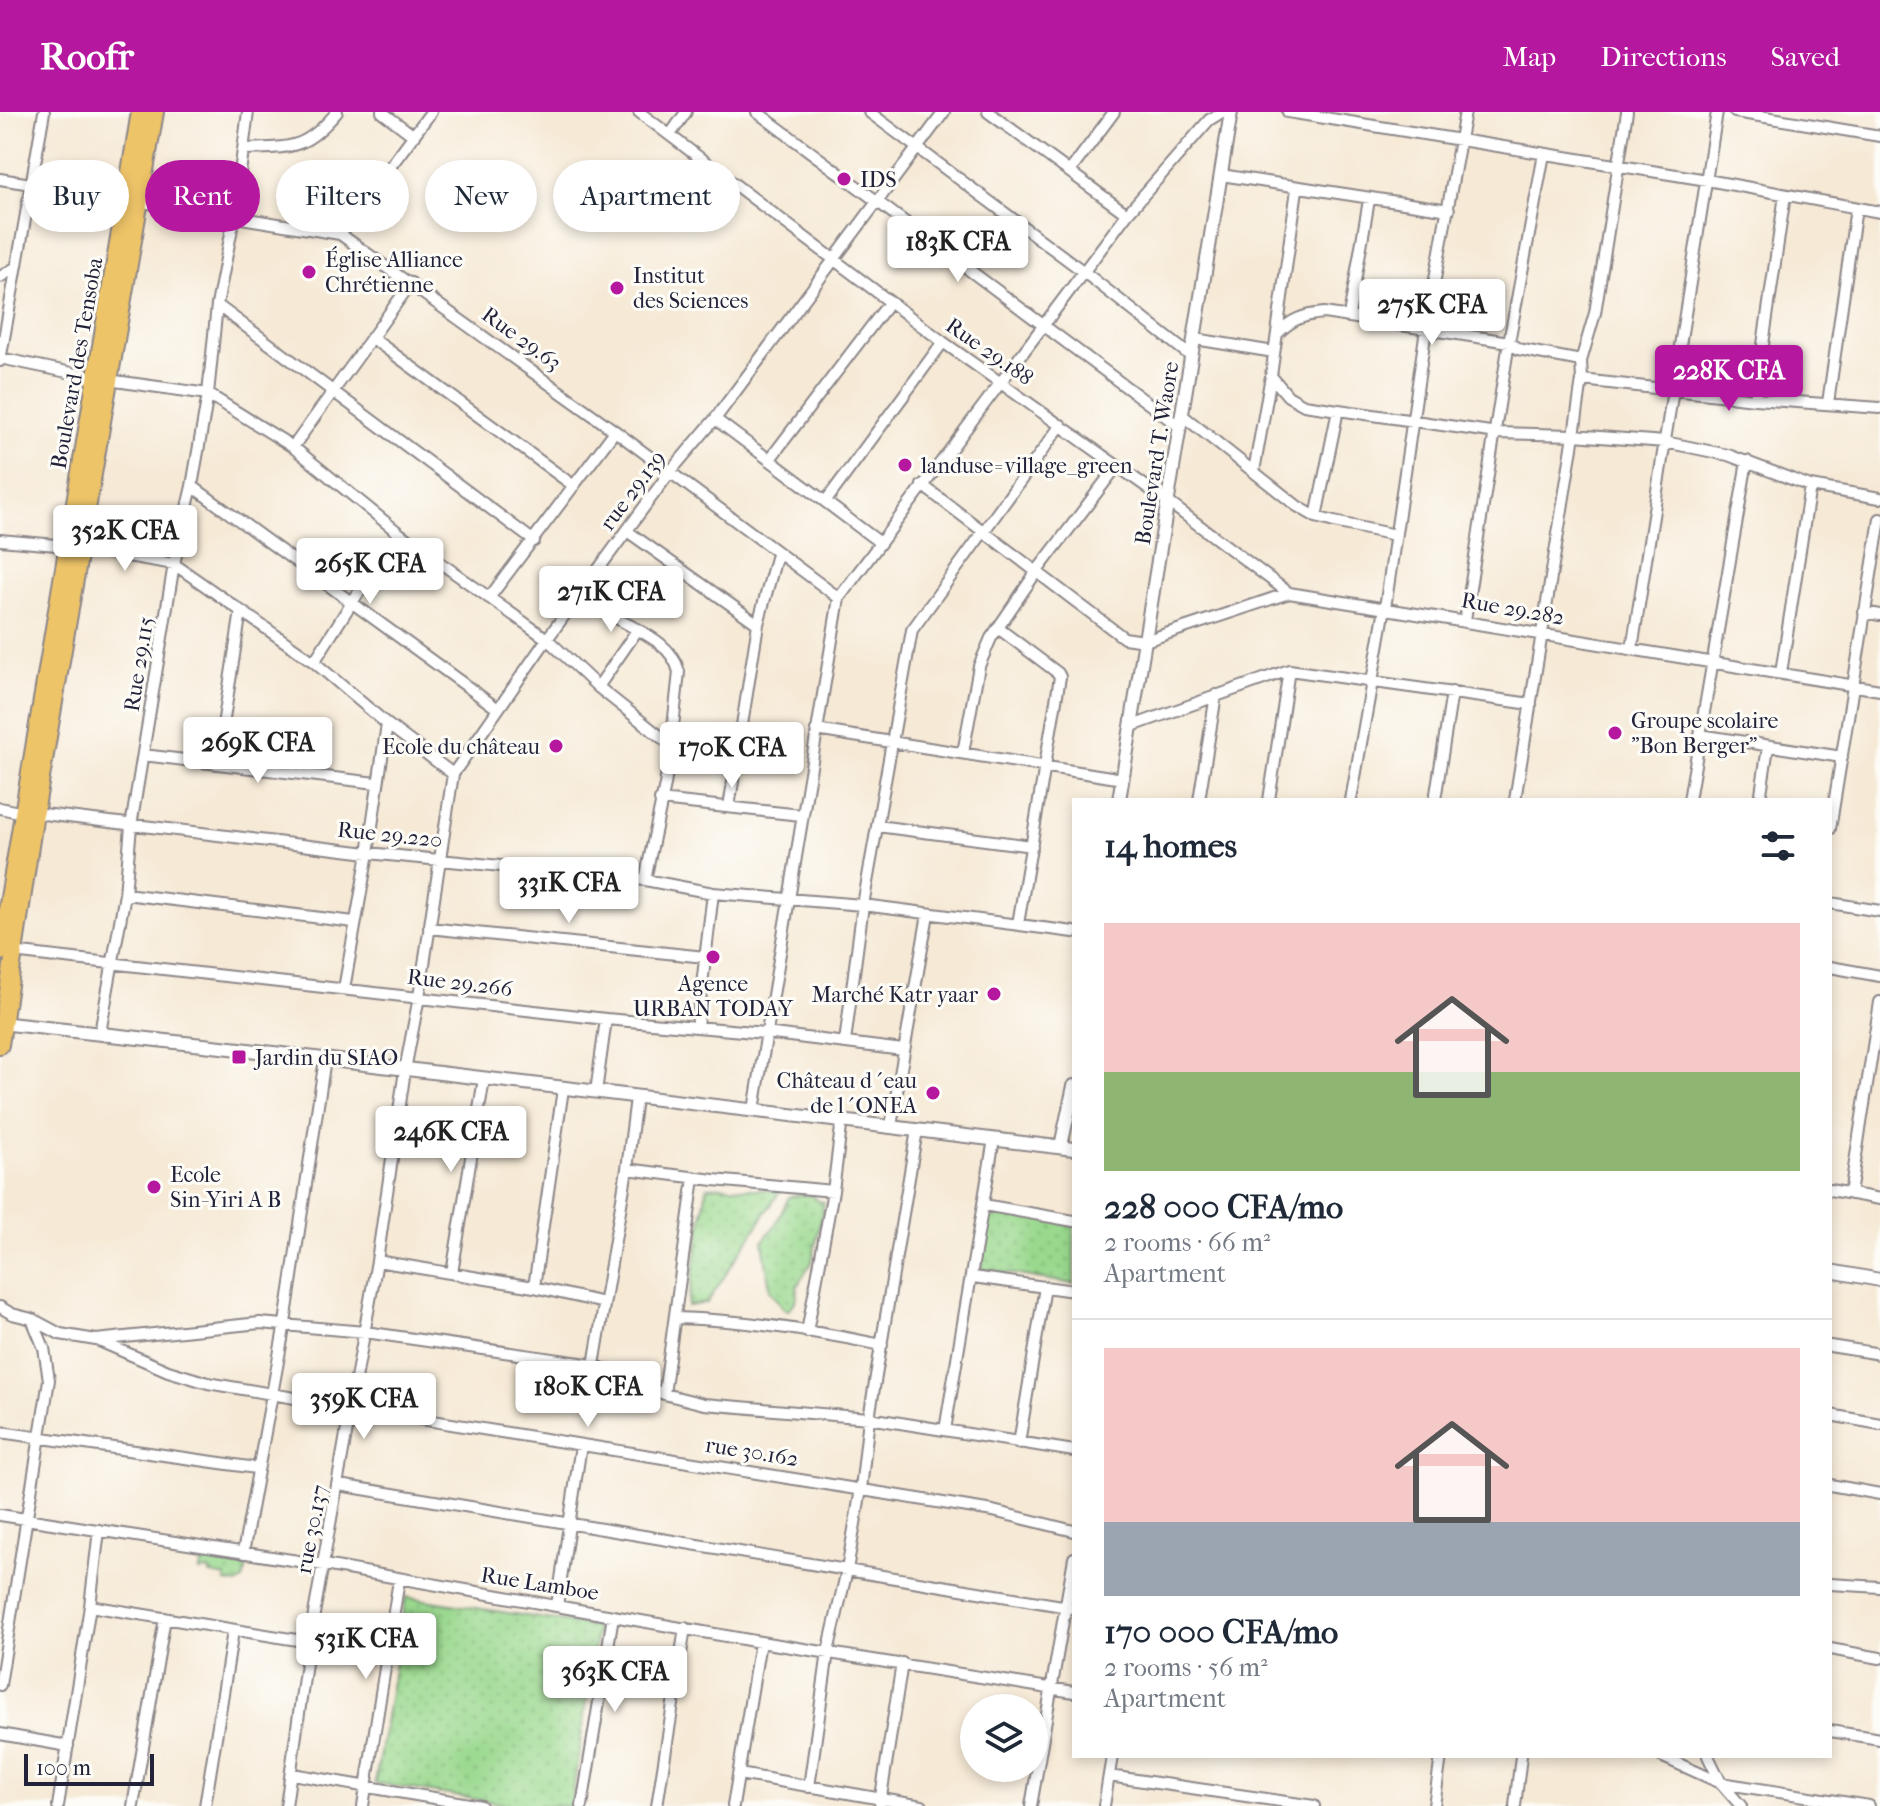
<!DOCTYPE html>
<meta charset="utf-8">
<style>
:root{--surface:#fff;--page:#f6f6f7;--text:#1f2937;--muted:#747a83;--line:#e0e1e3;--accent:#b5179e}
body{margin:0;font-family:"IM FELL French Canon",serif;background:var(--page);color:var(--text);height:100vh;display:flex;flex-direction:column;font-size:30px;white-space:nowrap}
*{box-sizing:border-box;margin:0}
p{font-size:26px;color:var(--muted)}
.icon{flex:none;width:44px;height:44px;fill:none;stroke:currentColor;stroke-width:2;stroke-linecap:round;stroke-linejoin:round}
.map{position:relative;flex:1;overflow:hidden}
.drawer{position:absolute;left:1072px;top:686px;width:760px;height:960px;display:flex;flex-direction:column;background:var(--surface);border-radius:0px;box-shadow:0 4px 12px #0003}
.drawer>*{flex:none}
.top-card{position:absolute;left:24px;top:48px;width:760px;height:72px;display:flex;gap:16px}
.tools{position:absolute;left:960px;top:1582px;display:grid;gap:16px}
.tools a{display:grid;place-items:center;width:88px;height:88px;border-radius:50%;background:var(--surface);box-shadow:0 4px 12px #0003;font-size:40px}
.scale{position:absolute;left:24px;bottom:20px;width:130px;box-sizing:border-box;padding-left:8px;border:4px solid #22223b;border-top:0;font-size:22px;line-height:28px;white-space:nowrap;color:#22223b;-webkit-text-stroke:6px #fdfcf7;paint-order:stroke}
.price{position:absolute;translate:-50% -68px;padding:0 18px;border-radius:8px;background:#fff;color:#222;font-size:26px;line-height:52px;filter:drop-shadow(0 2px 4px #0008)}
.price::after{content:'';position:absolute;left:50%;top:48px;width:24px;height:18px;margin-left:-12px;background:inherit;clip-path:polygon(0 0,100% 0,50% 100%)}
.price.active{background:var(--accent);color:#fff}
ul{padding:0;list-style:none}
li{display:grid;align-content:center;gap:16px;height:424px;padding:0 32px}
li+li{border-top:2px solid var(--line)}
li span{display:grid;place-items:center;height:248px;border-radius:0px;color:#555}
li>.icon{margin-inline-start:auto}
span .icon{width:144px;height:144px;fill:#fffc;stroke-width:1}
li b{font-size:34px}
h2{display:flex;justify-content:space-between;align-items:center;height:96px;padding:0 32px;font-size:34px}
.pill{padding:0 28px;border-radius:36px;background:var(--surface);box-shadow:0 4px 12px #0003;font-size:28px;line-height:72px}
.pill.active{background:var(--accent);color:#fff}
header{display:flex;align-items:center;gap:48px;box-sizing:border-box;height:112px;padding:0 40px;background:var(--accent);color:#fff}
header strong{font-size:38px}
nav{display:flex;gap:44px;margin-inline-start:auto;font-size:28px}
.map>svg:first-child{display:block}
.park{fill:url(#park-dots);stroke:#5e7d64;stroke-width:2}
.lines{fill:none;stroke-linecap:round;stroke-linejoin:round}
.minor-casing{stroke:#8c8688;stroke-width:14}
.tertiary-casing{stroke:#8c8688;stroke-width:16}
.primary-casing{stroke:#8c8688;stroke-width:20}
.minor{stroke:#fff;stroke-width:10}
.tertiary{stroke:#fff;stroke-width:12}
.primary{stroke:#eec469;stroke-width:16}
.poi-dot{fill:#b5179e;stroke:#fdfcf7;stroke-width:3}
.labels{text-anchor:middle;stroke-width:6;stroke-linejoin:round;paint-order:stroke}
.poi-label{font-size:22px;fill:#22223b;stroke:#fdfcf7;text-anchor:start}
.street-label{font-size:22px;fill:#22223b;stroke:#fdfcf7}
</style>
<header>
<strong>Roofr</strong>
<nav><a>Map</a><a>Directions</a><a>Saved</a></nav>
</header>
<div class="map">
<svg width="1880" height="1694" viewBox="0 0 1880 1694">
<defs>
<pattern id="park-dots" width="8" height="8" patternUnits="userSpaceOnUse" patternTransform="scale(2)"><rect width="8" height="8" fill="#99d88d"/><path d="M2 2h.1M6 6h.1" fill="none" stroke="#84b97b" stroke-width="1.8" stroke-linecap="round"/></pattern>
</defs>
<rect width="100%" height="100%" fill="#fdfcf7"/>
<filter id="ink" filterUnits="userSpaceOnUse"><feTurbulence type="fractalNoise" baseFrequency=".0125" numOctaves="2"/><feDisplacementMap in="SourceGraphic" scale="16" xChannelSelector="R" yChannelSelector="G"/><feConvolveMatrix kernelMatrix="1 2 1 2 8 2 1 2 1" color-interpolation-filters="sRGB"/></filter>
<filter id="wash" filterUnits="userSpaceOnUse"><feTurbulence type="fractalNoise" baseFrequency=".006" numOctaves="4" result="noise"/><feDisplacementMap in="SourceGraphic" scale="32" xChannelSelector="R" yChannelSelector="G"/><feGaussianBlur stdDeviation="1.8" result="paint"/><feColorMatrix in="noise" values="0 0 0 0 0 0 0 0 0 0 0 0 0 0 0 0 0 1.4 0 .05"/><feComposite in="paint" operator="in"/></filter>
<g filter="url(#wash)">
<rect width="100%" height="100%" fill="#f6e9d5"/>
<path class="park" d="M 718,1074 L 780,1079 L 707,1191 L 688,1194 L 707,1075 Z
M 799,1083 L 813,1083 L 815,1088 L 824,1090 L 812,1150 L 797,1174 C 800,1184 794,1194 786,1199 L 770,1178 L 763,1129 L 776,1112 L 789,1085 Z
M 991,1097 L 1074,1113 L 1074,1172 L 981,1157 Z
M 204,1446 L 248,1452 L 243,1468 L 237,1472 L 225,1470 L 226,1465 L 210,1462 L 209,1458 L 199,1459 Z
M 406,1485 L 597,1515 L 571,1694 L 517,1694 L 375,1671 Z"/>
</g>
<g filter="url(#ink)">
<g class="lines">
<defs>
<path id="minor" d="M 382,0 L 414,24
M 639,0 L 943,230 L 1168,390 L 1289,481
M 757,0 L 1180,315
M 869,0 L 1084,160 L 1192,245
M 988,0 L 1127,102
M 1288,0 L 1707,68 L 1880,100
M 1735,0 L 1880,24
M 670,23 L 686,0
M 243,37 C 291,35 304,39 337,0
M 1070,59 L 1114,0
M 1221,63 L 1449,98
M 0,67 L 340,122 L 615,319 L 839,486
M 340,122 L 431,0
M 0,165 L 15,156
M 217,193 L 534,429
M 1349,204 L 1369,88
M 1277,222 C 1292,207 1303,203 1324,201 L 1509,230 L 1518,237 L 1581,249
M 372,226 L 574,374
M 1195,227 L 1274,240
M 0,246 L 96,266
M 0,249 L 44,0
M 1271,264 L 1288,284 L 1304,293 L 1497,321 L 1574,323 L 1665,330 L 1728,343 L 1810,374 L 1880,386
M 108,268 L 208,282 L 293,335 L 400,422 L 547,527 L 598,575 L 671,633 L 665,673 L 645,768
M 1582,268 L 1755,287 L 1880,296
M 1755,287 L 1785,83
M 1828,291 L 1856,96
M 1182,303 L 1297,394 L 1316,405 L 1334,410 L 1395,423
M 715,307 L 879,430
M 293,335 L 411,171
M 770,347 L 889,191
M 1254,359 L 1271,264 L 1297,77
M 922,373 L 1124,526 L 1145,529 L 1289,481 L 1880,578
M 192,374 L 498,597
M 826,389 L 943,230
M 1316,405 L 1338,298
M 627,419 L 758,512
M 0,428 L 68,434
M 81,436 L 174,452 L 314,550 L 387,612 L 453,662
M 582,480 C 594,489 605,499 618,507 C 641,520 672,531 679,560 L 671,633
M 489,486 L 615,319
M 1864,500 L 1880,503
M 1465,508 L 1509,230 L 1544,42
M 998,516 L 1058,561 L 1060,565 L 1018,812
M 1632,537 L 1717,0
M 314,550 L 352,490 L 400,422
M 1781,561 L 1810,374
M 598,575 L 638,517
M 1132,614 L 1289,558 L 1531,592
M 816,618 L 1123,667
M 1700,623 L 1842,645
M 963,641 L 979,554 L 991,526 L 1037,459 L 1117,354
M 143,643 L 376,671
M 217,651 L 241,499
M 660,688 L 801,703
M 1199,688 L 1216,583
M 1269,688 L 1289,558
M 1351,688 L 1385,496 L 1426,217 L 1465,0
M 1435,688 L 1452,580
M 1515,688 L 1574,323 L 1582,268 L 1581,249 L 1595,201 L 1627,0
M 1689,688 L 1747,349
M 1760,688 L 1768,635
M 729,695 L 758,512 L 777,442
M 0,696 L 23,701
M 35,701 L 368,741 L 645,768 L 713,781 L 863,793 L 1074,820
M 877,714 L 1032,734
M 1830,717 L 1880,407
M 125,782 L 354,810
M 1830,791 L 1880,799
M 429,816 L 705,845
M 12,840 L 606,907 L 765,921 L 903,938
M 1830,855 L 1880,864
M 344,877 L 368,741 L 387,612
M 697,914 L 713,781
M 100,921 L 125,782 L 131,714 L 174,452 L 192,374 L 208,282 L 217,193 L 234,106 L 248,0
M 845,930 L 863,793 L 912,518 L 1061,313
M 596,980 L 606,907
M 754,998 L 839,486 L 1127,102 L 1209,8 L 1222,0
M 891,1014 L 928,802
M 627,1057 L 714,1068 L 833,1079
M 1830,1078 L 1880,1087
M 1850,1082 L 1880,890
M 984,1093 L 1074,1109
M 377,1149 L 534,1175 L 604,1191
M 452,1161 L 484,967
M 973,1165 L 1074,1179
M 534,1175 L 563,977
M 0,1195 L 12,1202 L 32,1207 L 60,1222 L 96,1228 L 260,1211 L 365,1220 L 594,1253 L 664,1282 L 704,1292 L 869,1306 L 1074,1339
M 677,1206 C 745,1208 815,1219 882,1233
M 807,1220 L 833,1079 L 842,1007
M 97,1228 L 168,1259 L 208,1271 L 352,1296 L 993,1399 L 1074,1419
M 1830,1234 L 1880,1242
M 594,1253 L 627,1057 L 636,986
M 664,1282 L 694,1066
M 1830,1303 L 1880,1312
M 945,1318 L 994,1027
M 0,1320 L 256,1356
M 1019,1331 L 1045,1175
M 339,1373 L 1074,1496
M 1830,1373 L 1880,1382
M 0,1403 L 324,1453 L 760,1530 L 1074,1580
M 243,1441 L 285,1211 L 325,947
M 1830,1472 L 1880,1475
M 90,1494 L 309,1530
M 557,1494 L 581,1333
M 1830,1537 L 1880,1546
M 0,1573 L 49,1268 L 44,1236 L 32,1207
M 1830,1619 L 1880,1627
M 0,1622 L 68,1634
M 1661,1644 L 1721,1671 L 1869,1694
M 1708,1644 L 1721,1671 L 1741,1694
M 292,1662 L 481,1694
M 739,1662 L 922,1694
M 1109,1664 L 1314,1694
M 809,1675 L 828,1540 L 847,1458 L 861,1377 L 869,1306 L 917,1018
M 880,1691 L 902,1551
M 58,1694 L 90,1494 L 99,1418
M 133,1694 L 165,1506
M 205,1694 L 233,1519
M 286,1694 L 309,1530 L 377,1149 L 405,958 L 419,885 L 453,662 L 547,527 L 670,360 L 715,307 L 944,0
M 363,1694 L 399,1468
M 582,1694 L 613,1504
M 657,1694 L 685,1516
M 733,1694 L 760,1530
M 1031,1694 L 1074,1446
M 1104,1694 L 1112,1644
M 1434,1694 L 1441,1644
M 1515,1694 L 1521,1644"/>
<path id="tertiary" d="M 1119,688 L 1231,0
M 0,911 L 240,937 L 1074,1037
M 1061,1034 L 1074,974
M 1830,1159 L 1880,1168"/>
<path id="primary" d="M 0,840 L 140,0
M 0,933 L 35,701 L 155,0"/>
</defs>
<use href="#minor" class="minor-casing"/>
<use href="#tertiary" class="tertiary-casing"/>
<use href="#primary" class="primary-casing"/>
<use href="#minor" class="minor"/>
<use href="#tertiary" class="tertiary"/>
<use href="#primary" class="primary"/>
</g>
</g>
<g class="poi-dot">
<circle cx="844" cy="67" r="8"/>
<circle cx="309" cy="160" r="8"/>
<circle cx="617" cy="176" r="8"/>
<circle cx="905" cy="353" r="8"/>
<circle cx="1615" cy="621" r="8"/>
<circle cx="556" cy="634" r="8"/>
<circle cx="713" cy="845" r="8"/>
<circle cx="994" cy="882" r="8"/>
<rect x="231" y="937" width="16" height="16" rx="4"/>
<circle cx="933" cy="981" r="8"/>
<circle cx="154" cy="1075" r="8"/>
</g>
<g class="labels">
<g class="poi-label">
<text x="860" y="75">IDS</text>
<text x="325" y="155">Église Alliance<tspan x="325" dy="25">Chrétienne</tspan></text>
<text x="633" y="171">Institut<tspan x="633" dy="25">des Sciences</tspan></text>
<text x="921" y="361">landuse=village_green</text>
<text x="1631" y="616">Groupe scolaire<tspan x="1631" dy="25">"Bon Berger"</tspan></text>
<text x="540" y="642" text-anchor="end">Ecole du château</text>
<text x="713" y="879" text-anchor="middle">Agence<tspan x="713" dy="25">URBAN TODAY</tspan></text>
<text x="978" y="890" text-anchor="end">Marché Katr yaar</text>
<text x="255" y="953">Jardin du SIAO</text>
<text x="917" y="976" text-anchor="end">Château d´eau<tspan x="917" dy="25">de l´ONEA</tspan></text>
<text x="170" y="1070">Ecole<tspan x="170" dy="25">Sin-Yiri A B</tspan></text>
</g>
<g class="street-label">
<text transform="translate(522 226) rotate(36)" y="8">Rue 29.63</text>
<text transform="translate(990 239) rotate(35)" y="8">Rue 29.188</text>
<text transform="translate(76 251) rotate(-80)" y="8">Boulevard des Tensoba</text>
<text transform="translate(1156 341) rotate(-81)" y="8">Boulevard T. Waore</text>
<text transform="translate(632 378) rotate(-53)" y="8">rue 29.139</text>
<text transform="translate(1513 496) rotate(10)" y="8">Rue 29.282</text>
<text transform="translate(138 552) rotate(-81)" y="8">Rue 29.115</text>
<text transform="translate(390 722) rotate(6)" y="8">Rue 29.220</text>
<text transform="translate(460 870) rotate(7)" y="8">Rue 29.266</text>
<text transform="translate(752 1339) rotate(9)" y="8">rue 30.162</text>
<text transform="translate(311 1417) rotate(-79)" y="8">rue 30.137</text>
<text transform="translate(540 1471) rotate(9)" y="8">Rue Lamboe</text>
</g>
</g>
</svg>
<div class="tools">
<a><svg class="icon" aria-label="layers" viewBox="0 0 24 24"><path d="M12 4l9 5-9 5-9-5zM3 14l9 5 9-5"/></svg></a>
</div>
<div class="scale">100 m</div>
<b class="price" style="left:958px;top:172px">183K CFA</b>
<b class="price" style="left:1432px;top:235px">275K CFA</b>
<b class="price active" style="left:1729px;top:301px">228K CFA</b>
<b class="price" style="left:125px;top:461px">352K CFA</b>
<b class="price" style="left:370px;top:494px">265K CFA</b>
<b class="price" style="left:611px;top:522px">271K CFA</b>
<b class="price" style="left:258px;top:673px">269K CFA</b>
<b class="price" style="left:732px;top:678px">170K CFA</b>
<b class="price" style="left:569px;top:813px">331K CFA</b>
<b class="price" style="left:451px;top:1062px">246K CFA</b>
<b class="price" style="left:588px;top:1317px">180K CFA</b>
<b class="price" style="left:364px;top:1329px">359K CFA</b>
<b class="price" style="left:366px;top:1569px">531K CFA</b>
<b class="price" style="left:615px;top:1602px">363K CFA</b>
<div class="top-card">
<a class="pill">Buy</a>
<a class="pill active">Rent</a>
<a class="pill">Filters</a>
<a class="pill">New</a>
<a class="pill">Apartment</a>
</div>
<section class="drawer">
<h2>14 homes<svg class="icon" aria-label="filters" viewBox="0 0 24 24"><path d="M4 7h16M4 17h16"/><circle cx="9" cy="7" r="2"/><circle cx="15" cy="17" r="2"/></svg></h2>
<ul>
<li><span style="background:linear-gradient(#f6c9c9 60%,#8fb573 0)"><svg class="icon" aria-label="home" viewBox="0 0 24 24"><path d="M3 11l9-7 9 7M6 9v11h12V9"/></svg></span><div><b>228 000 CFA/mo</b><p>2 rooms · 66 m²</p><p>Apartment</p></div></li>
<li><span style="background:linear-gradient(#f6c9c9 70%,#9aa5b1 0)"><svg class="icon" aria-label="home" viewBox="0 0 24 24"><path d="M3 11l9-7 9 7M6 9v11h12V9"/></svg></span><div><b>170 000 CFA/mo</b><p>2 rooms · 56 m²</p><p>Apartment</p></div></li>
</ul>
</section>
</div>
